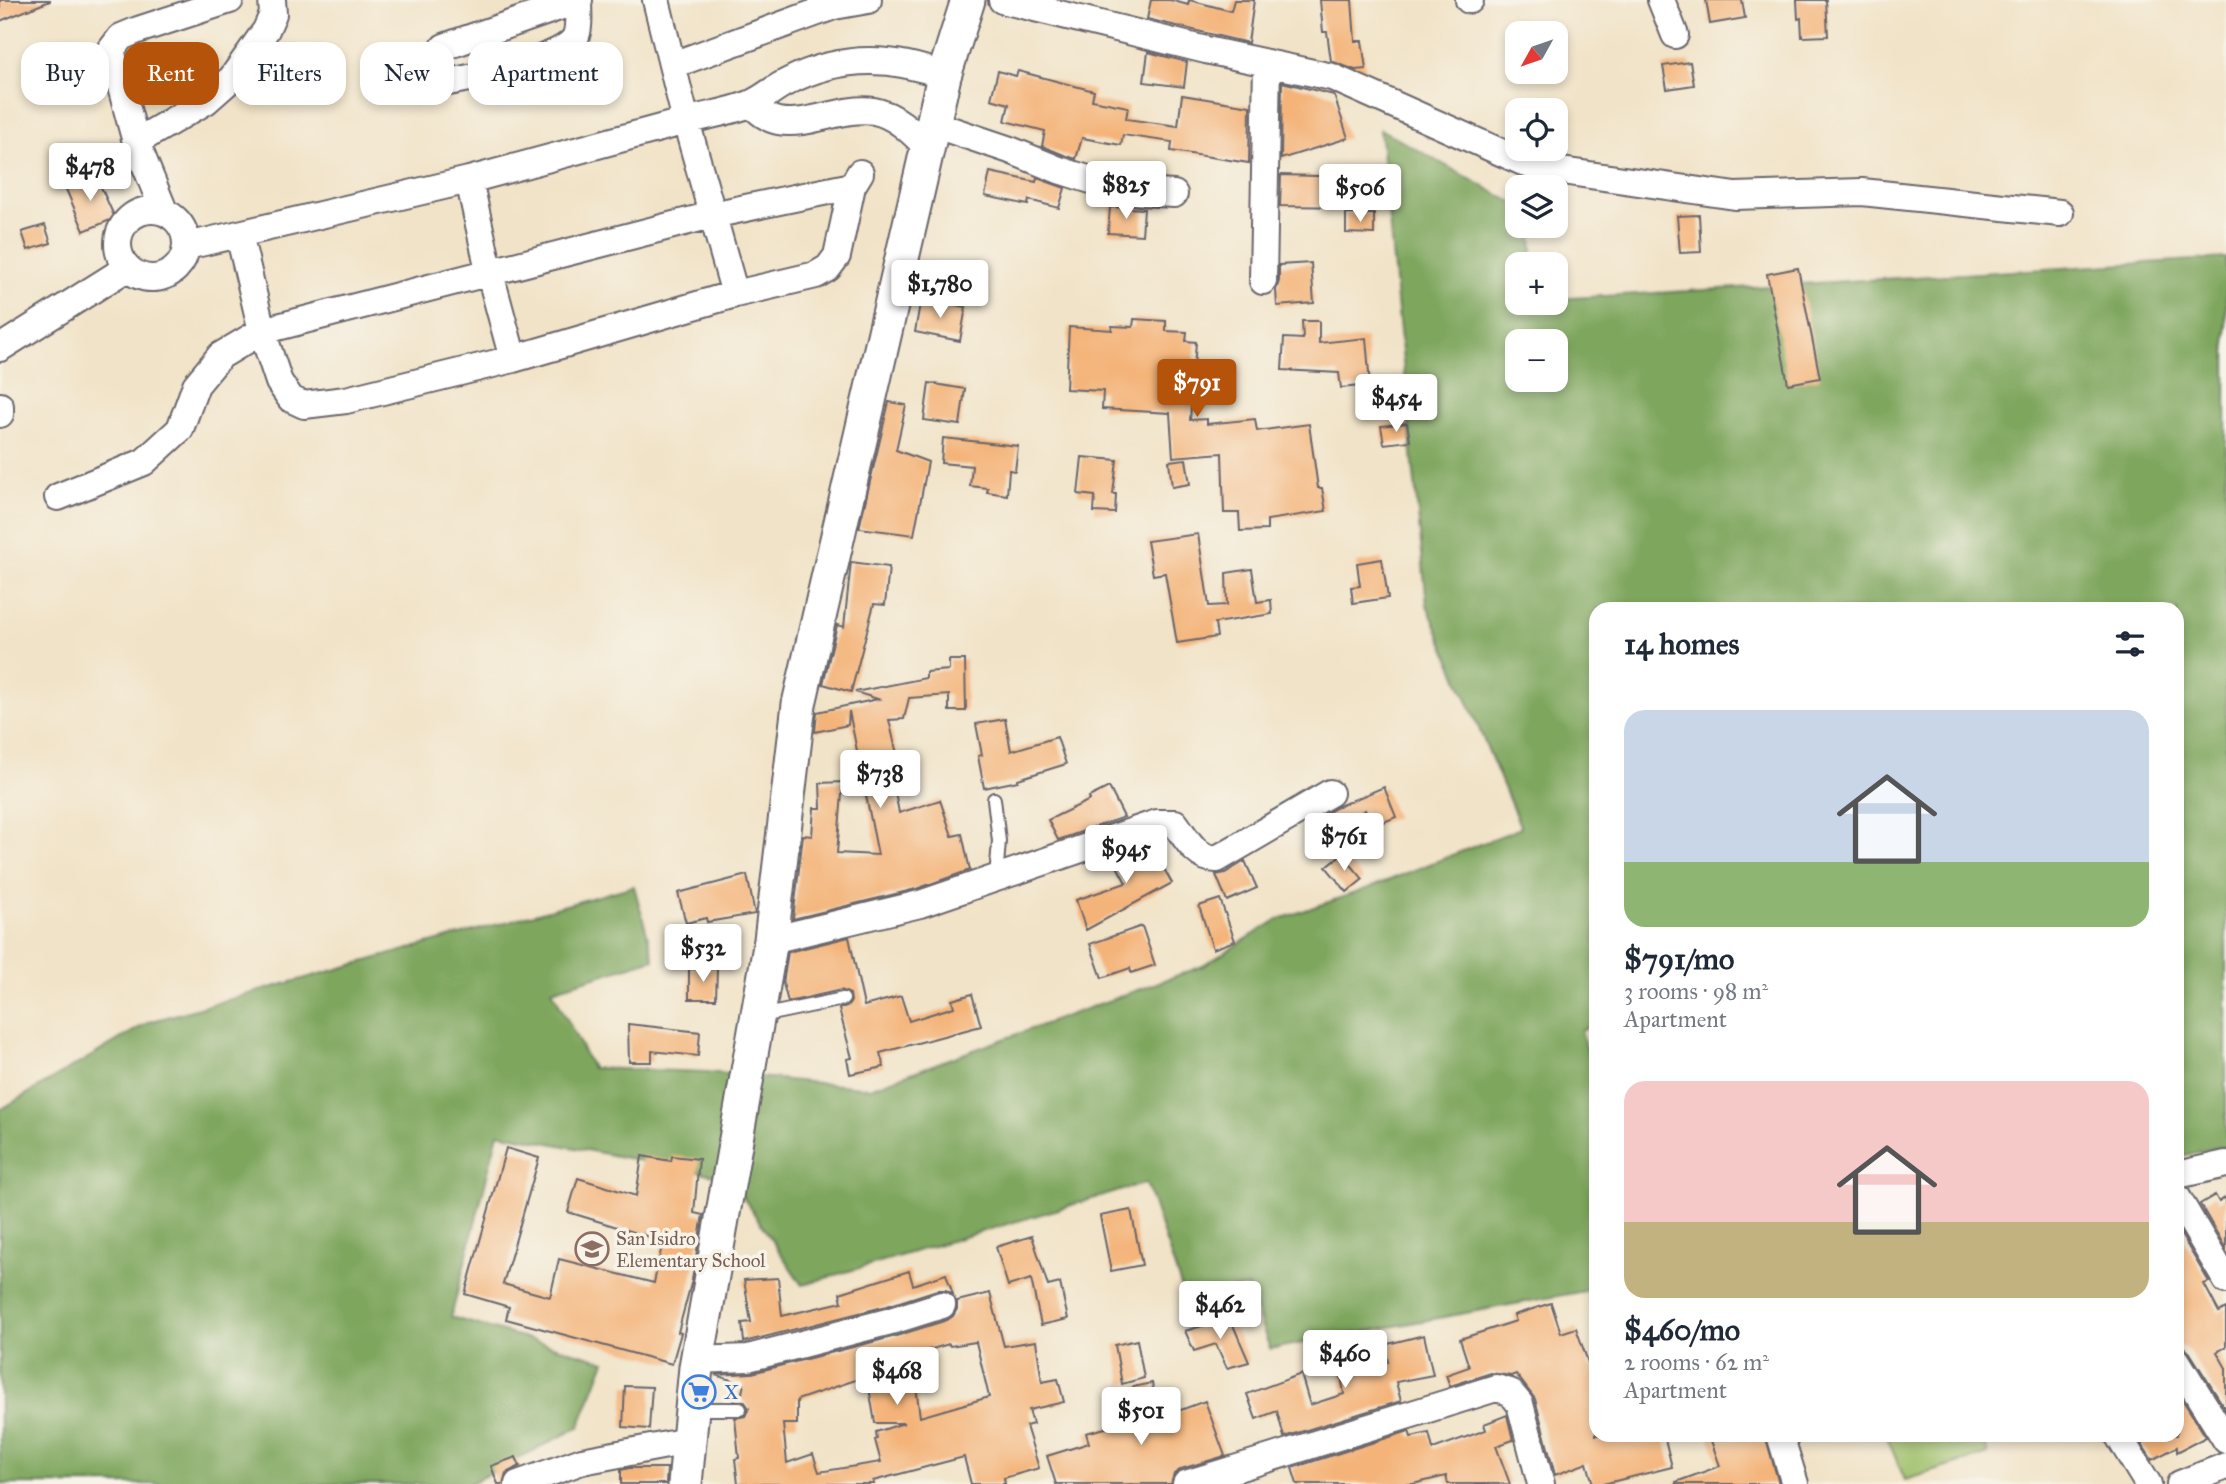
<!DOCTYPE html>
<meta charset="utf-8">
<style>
:root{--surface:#fff;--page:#f2f2f3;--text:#1f2937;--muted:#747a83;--accent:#b45309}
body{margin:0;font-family:"IM FELL Great Primer",serif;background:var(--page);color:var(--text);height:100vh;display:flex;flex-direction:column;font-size:26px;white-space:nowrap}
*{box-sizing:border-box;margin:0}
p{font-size:23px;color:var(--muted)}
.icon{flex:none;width:38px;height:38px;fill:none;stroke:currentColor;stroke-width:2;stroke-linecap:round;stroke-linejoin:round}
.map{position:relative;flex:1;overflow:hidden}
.sheet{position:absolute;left:1589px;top:602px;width:595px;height:840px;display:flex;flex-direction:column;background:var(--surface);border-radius:21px;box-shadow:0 4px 10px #0003}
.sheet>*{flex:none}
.guide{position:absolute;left:21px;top:42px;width:665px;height:63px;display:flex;gap:14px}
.needle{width:46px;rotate:230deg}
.buttons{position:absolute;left:1505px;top:21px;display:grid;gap:14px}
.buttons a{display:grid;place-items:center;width:63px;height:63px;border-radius:14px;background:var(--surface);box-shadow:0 4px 10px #0003;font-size:35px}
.price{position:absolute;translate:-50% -60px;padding:0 16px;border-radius:7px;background:#fff;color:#222;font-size:23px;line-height:46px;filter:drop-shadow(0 2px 4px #0008)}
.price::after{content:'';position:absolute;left:50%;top:42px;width:21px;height:16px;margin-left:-10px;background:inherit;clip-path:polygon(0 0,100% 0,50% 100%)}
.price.active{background:var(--accent);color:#fff}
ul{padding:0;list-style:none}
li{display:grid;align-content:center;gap:14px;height:371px;padding:0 35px}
li span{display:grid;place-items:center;height:217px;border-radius:21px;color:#555}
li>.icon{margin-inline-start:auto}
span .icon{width:126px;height:126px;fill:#fffc;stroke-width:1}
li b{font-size:30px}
h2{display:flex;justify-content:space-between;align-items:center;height:84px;padding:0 35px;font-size:30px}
.chip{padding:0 24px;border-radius:21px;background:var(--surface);box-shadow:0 4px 10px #0003;font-size:24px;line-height:63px}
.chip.active{background:var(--accent);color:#fff}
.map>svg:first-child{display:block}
.green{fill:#9dbf69;stroke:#607052;stroke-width:2}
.forest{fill:#7ea65d;stroke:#50644c;stroke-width:2;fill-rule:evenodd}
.building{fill:#f4b479;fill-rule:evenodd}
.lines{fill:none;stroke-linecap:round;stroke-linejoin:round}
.service-casing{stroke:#6a666c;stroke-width:16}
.minor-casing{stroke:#6a666c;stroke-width:30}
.tertiary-casing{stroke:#6a666c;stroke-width:37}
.service{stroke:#fff;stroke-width:12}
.minor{stroke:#fff;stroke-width:26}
.tertiary{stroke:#fff;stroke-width:33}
.labels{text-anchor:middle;stroke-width:7;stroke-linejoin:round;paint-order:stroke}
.education-label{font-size:19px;fill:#785e54;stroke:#f7f3e8;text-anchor:start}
.shop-label{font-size:19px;fill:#366cbe;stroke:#f7f3e8;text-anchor:start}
</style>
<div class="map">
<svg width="2226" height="1484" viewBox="0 0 2226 1484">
<rect width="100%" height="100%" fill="#f7f3e8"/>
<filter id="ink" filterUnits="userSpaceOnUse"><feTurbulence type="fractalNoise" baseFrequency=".0143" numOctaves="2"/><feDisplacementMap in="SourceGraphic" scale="14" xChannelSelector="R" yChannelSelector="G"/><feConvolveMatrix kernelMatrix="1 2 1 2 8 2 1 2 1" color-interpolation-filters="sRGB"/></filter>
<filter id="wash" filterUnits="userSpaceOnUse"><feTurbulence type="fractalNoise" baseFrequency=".00686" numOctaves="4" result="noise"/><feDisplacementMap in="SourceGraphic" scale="28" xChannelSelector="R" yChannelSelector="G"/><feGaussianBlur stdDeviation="1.57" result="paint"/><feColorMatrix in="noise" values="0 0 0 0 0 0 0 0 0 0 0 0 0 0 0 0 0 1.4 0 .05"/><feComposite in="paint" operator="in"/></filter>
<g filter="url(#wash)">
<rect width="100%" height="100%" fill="#f1e3c7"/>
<path class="green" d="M 1886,1435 L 1982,1435 L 1988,1454 L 1905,1480 Z"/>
<path class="forest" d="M 1380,129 L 1517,205 L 1517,226 L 1532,226 L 1533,264 L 1517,264 L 1517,303 L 1556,303 L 1556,299 L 2226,258 L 2226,1146 L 2177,1157 L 2177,609 L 1596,609 L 1596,1024 L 1581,1030 L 1596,1079 L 1596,1289 L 1270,1349 L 1248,1287 L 1185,1298 L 1146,1183 L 802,1285 L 730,1178 L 498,1133 L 451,1317 L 605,1361 L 579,1427 L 469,1484 L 0,1484 L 0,1110 L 149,1022 L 634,886 L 654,959 L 552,990 L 592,1068 L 707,1072 L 870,1088 L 1203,966 L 1277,920 L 1369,888 L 1521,828 L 1427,605 ZM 1517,341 L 1556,341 L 1556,380 L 1517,380 Z"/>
<g id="blocks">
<path class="building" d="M 0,0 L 50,0 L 50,1 L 0,21 Z
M 1151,0 L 1170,0 L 1188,5 L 1189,0 L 1231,11 L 1234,0 L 1254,0 L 1248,43 L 1147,19 Z
M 1320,0 L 1352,0 L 1355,41 L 1362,41 L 1366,69 L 1355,70 L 1331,61 L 1327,32 L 1323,32 Z
M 1706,0 L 1742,0 L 1745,18 L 1710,24 Z
M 1797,0 L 1826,0 L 1828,36 L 1802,37 L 1801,18 L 1798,19 Z
M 1148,52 L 1187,62 L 1184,87 L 1144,82 Z
M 1690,62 L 1694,85 L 1667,89 L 1663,66 Z
M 998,71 L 1016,76 L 1018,71 L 1094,91 L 1092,100 L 1128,107 L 1126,119 L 1178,126 L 1182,95 L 1250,106 L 1249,163 L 1171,151 L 1172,142 L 1123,135 L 1121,145 L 1082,138 L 1076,159 L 1064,155 L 1042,146 L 1045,131 L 1005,121 L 1009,104 L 991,99 Z
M 1282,82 L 1334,95 L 1348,138 L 1281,159 Z
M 990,172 L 1036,182 L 1037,178 L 1065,188 L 1059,208 L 1029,200 L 1028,205 L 985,196 Z
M 95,174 L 115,218 L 84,231 L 65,187 Z
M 1281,175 L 1353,177 L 1353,207 L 1280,206 Z
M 1110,207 L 1144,209 L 1142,235 L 1108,233 Z
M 1346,214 L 1374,214 L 1374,234 L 1346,233 Z
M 1699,215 L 1701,252 L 1680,253 L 1677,216 Z
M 45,225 L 51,243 L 28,250 L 22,232 Z
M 1311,263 L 1314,303 L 1277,306 L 1276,290 L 1279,281 L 1279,265 Z
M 1798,268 L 1820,378 L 1788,384 L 1767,274 Z
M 921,298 L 966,307 L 960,341 L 915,332 Z
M 1134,319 L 1166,321 L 1166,331 L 1187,332 L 1186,341 L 1196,342 L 1190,420 L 1207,419 L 1207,424 L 1255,419 L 1257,431 L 1309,424 L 1318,488 L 1322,488 L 1326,511 L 1267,520 L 1267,530 L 1240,531 L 1239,513 L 1224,513 L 1222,453 L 1173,457 L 1170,413 L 1102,409 L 1103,391 L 1066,389 L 1069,327 L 1112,330 L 1112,326 L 1133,327 Z
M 1302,321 L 1319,321 L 1319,343 L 1366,338 L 1370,385 L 1341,388 L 1339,373 L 1282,370 L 1284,338 L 1303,339 Z
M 929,383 L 965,389 L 960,425 L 924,420 Z
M 889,402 L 906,405 L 896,450 L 928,462 L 914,535 L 859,528 Z
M 1407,423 L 1410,441 L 1384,444 L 1381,426 Z
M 943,438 L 1018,446 L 1015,471 L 1009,470 L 1007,495 L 987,492 L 988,488 L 970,486 L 972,466 L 941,463 Z
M 1082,457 L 1117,460 L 1113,494 L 1116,494 L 1115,513 L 1094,512 L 1095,496 L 1078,494 Z
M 1186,459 L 1190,484 L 1172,487 L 1169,461 Z
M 1198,534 L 1209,606 L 1227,605 L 1226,573 L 1252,569 L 1257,602 L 1271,600 L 1272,614 L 1215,623 L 1217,637 L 1177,643 L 1165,573 L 1153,575 L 1147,541 Z
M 1382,559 L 1388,598 L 1353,603 L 1351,587 L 1360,586 L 1357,563 Z
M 851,562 L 889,567 L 885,605 L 874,604 L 851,692 L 823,684 L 837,625 L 844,627 Z
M 949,660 L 965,660 L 966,711 L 949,711 L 949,695 L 909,698 L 904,719 L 889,720 L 897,754 L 888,756 L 899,813 L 940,800 L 952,836 L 962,834 L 970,870 L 916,889 L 793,919 L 803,835 L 812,836 L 814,808 L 821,808 L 820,783 L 843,782 L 837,853 L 878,855 L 849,711 L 848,725 L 815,732 L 817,712 L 878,699 L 855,692 L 926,678 L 926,672 L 949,670 Z
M 1005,719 L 1011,751 L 1057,737 L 1066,764 L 1018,779 L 1018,781 L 984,788 L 978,756 L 982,755 L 976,724 Z
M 1109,787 L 1124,817 L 1058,840 L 1048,820 L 1090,800 L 1089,797 Z
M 1384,787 L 1396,817 L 1372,827 L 1365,810 L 1322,838 L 1312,822 L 1339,806 Z
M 1149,842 L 1172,883 L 1086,930 L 1076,900 L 1126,883 L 1111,855 Z
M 1342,854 L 1363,879 L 1347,892 L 1326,867 Z
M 1245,861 L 1257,888 L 1227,901 L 1216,875 L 1225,873 Z
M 747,875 L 755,914 L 707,922 L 706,918 L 686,923 L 678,893 Z
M 1220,899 L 1235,941 L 1213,949 L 1199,906 Z
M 1142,926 L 1155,965 L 1131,973 L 1130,968 L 1102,978 L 1090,944 Z
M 849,937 L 864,1006 L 901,996 L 909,1021 L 954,1007 L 952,1000 L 972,994 L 981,1026 L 880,1053 L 884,1067 L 850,1074 L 847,1059 L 852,1058 L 839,1009 L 849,1005 L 851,1001 L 850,994 L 841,990 L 788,1002 L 783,983 L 788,952 Z
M 689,969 L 717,969 L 716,999 L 689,999 Z
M 628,1024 L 700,1032 L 698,1056 L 652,1051 L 652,1062 L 629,1062 Z
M 506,1148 L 539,1158 L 503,1284 L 550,1297 L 559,1259 L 654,1283 L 663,1241 L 568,1212 L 578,1178 L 636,1196 L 642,1156 L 671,1161 L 672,1156 L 699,1159 L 694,1213 L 703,1215 L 692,1280 L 678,1332 L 681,1333 L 672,1364 L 506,1319 L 509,1307 L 465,1294 Z
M 2215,1195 L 2219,1202 L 2226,1197 L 2226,1249 L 2200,1204 Z
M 1131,1210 L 1142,1265 L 1111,1271 L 1100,1216 Z
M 2177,1228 L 2209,1282 L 2204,1284 L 2219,1312 L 2226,1308 L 2226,1347 L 2217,1352 L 2226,1368 L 2226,1410 L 2190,1353 L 2185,1348 L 2177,1345 Z
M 1032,1236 L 1048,1286 L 1060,1283 L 1068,1319 L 1041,1325 L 1031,1279 L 1008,1286 L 996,1247 Z
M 909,1271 L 913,1285 L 946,1274 L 953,1294 L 946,1290 L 937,1290 L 887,1306 L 744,1342 L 742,1323 L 751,1322 L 744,1280 L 778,1278 L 782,1316 L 842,1302 L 840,1293 Z
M 990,1293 L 1004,1346 L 1036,1341 L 1042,1382 L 1058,1379 L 1064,1402 L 1029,1410 L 1033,1424 L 1026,1426 L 1039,1468 L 1004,1478 L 1005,1484 L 971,1484 L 964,1457 L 873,1481 L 874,1484 L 738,1484 L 735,1459 L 739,1458 L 735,1418 L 745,1416 L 749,1408 L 744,1401 L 733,1400 L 732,1393 L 742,1393 L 744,1384 L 715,1375 L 752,1373 L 896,1336 L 947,1320 L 953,1316 L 957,1309 L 957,1301 ZM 976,1342 L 989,1397 L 920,1417 L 916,1387 L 906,1388 L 898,1359 L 949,1344 L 950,1346 ZM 867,1376 L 875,1423 L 904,1423 L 876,1432 L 877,1439 L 875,1440 L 881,1462 L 819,1472 L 813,1454 L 787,1463 L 783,1424 L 797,1424 L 797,1400 Z
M 1551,1303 L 1561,1333 L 1576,1328 L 1590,1368 L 1596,1367 L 1596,1435 L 1664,1435 L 1672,1467 L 1603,1484 L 1593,1484 L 1587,1463 L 1555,1475 L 1535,1399 L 1516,1374 L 1511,1376 L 1491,1373 L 1450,1386 L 1446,1375 L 1469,1367 L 1460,1339 L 1516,1321 L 1514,1315 Z
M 1230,1318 L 1249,1362 L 1227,1368 L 1216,1344 L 1194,1351 L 1185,1331 Z
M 1424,1335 L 1433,1375 L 1396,1382 L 1401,1401 L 1284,1437 L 1277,1411 L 1256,1419 L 1247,1394 L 1301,1374 L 1310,1405 L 1344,1394 L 1340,1369 L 1388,1362 L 1384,1345 Z
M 1137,1340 L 1144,1378 L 1122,1384 L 1115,1345 Z
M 1152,1383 L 1159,1418 L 1205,1401 L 1225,1456 L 1181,1469 L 1174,1474 L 1171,1484 L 1056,1484 L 1047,1456 L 1089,1443 L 1086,1433 L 1117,1425 L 1116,1423 L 1139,1414 L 1133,1387 Z
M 625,1386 L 652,1387 L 649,1429 L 623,1427 Z
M 2177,1391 L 2206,1437 L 2177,1452 L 2177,1447 L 2152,1460 L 2136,1435 L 2177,1435 Z
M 1507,1415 L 1513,1440 L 1496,1446 L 1510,1484 L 1448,1484 L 1446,1476 L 1413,1484 L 1297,1484 L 1292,1468 L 1409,1431 L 1411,1437 L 1429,1433 L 1433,1449 L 1486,1430 L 1484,1424 Z
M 1709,1435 L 1765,1435 L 1779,1484 L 1676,1484 L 1676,1482 L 1720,1466 Z
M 516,1457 L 520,1466 L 506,1473 L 503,1484 L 498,1484 L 491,1466 Z
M 629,1468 L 667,1468 L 666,1484 L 621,1484 L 621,1470 Z"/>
</g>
</g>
<g filter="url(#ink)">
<use href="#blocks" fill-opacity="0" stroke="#6a666c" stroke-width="2"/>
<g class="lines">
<defs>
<path id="service" d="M 994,799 L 999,841 L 996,878
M 761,1016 L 843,999
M 692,1409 L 740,1409"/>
<path id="minor" d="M 578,0 C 578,11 580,29 575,38 C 560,61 471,78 444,83 L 435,75 L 433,63 L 444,47 L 579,0
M 656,0 L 686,121 L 469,180 L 239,234 L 262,331 L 712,215 L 852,186
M 1002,0 L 1206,50 L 1332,77 L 1534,167 L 1735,196 L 1862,192 L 2060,213
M 1469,0 L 1470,0
M 1661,0 L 1675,35
M 673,65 L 834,6 L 868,0
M 751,104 C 759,111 767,119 778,121 C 809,127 842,106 874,111 C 896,115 913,133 927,147
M 933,124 L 1010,150 L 1059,170 L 1110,186 L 1140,192 L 1174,194
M 136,142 L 206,101 L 232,78 L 266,30 L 273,14 L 272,0
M 469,180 L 489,270 L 513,359
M118 244a34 34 0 1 1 68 0a34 34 0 1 1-68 0Z
M 164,211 L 136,142 L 111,50 L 121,37 L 138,30 L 230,0
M 187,246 L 239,234
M 1263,281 L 1267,63
M 735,294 L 686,121 C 707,115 730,112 750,104 C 763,99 774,88 787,82 C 839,55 891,55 944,76
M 0,348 L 127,268
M 0,406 L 0,414
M 58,497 L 144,462 L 180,429 L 196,385 L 220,356 L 262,331 L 279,382 L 291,399 L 304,405 L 346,400 L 513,359 L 735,294 L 816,275 L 828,268 L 837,256 L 852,186 L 860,173
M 771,940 L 920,904 L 1157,823 L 1175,823 C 1186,838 1197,860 1217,859 L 1330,793
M 2177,1175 L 2226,1164
M 2177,1197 L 2226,1280
M 697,1360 L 748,1358 L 891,1321 L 942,1305
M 2177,1361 L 2226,1440
M 1780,1435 L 1795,1484
M 2118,1435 L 2148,1484
M 518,1484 L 582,1461 L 688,1441
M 1186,1484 L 1496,1388 L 1510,1392 L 1520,1404 L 1541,1484
M 2180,1484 L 2226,1466"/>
<path id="tertiary" d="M 685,1484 L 696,1367 L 771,940 L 799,704 L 933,124 L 944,76 L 968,0"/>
</defs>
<use href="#service" class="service-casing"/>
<use href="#minor" class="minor-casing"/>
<use href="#tertiary" class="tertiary-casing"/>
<use href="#service" class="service"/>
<use href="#minor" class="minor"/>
<use href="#tertiary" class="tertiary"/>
</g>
</g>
<defs>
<symbol id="school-ring" viewBox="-11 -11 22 22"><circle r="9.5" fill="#f7f3e8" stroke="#8d6e63" stroke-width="1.5"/><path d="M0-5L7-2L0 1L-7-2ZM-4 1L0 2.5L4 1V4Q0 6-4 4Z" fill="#8d6e63"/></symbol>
<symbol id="supermarket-ring" viewBox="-11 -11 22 22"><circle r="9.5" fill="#f7f3e8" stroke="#3f7fe0" stroke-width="1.5"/><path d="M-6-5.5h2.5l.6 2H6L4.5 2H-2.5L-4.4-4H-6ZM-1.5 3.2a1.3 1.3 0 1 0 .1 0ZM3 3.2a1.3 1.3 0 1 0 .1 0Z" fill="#3f7fe0"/></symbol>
</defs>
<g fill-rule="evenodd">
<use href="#school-ring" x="573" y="1230" width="38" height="38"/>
<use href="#supermarket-ring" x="680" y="1373" width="38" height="38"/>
</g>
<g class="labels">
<g class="education-label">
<text x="616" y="1245">San Isidro<tspan x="616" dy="22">Elementary School</tspan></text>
</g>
<g class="shop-label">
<text x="724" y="1399">X</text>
</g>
</g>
</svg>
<div class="buttons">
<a><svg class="needle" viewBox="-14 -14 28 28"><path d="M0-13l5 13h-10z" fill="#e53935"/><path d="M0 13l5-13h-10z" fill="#747a83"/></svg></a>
<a><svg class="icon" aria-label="locate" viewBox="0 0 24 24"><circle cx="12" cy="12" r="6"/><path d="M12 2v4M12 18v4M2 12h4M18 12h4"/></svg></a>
<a><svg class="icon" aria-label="layers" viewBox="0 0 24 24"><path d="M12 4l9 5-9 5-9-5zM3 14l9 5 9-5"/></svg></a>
<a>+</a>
<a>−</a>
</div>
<b class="price" style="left:90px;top:203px">$478</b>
<b class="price" style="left:1126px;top:221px">$825</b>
<b class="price" style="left:1360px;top:224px">$506</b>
<b class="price" style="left:940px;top:320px">$1,780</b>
<b class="price active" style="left:1197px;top:419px">$791</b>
<b class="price" style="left:1396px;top:434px">$454</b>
<b class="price" style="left:880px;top:810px">$738</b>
<b class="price" style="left:1344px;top:873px">$761</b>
<b class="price" style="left:1126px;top:885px">$945</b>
<b class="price" style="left:703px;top:984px">$532</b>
<b class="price" style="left:1220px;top:1341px">$462</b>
<b class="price" style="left:1345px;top:1390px">$460</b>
<b class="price" style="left:897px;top:1407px">$468</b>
<b class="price" style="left:1141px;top:1447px">$501</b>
<div class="guide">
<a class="chip">Buy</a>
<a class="chip active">Rent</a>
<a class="chip">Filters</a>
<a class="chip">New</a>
<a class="chip">Apartment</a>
</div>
<section class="sheet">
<h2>14 homes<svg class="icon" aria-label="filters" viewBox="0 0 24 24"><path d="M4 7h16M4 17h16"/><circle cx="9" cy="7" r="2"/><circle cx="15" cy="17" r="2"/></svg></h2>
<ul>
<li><span style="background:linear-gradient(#c9d6e8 70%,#8fb573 0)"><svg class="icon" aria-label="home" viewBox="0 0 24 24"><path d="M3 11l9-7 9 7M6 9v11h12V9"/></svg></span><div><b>$791/mo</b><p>3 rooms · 98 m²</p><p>Apartment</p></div></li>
<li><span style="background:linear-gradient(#f6c9c9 65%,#c2b280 0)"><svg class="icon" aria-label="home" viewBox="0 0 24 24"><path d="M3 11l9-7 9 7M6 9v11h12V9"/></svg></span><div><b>$460/mo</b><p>2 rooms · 62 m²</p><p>Apartment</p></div></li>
</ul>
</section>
</div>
